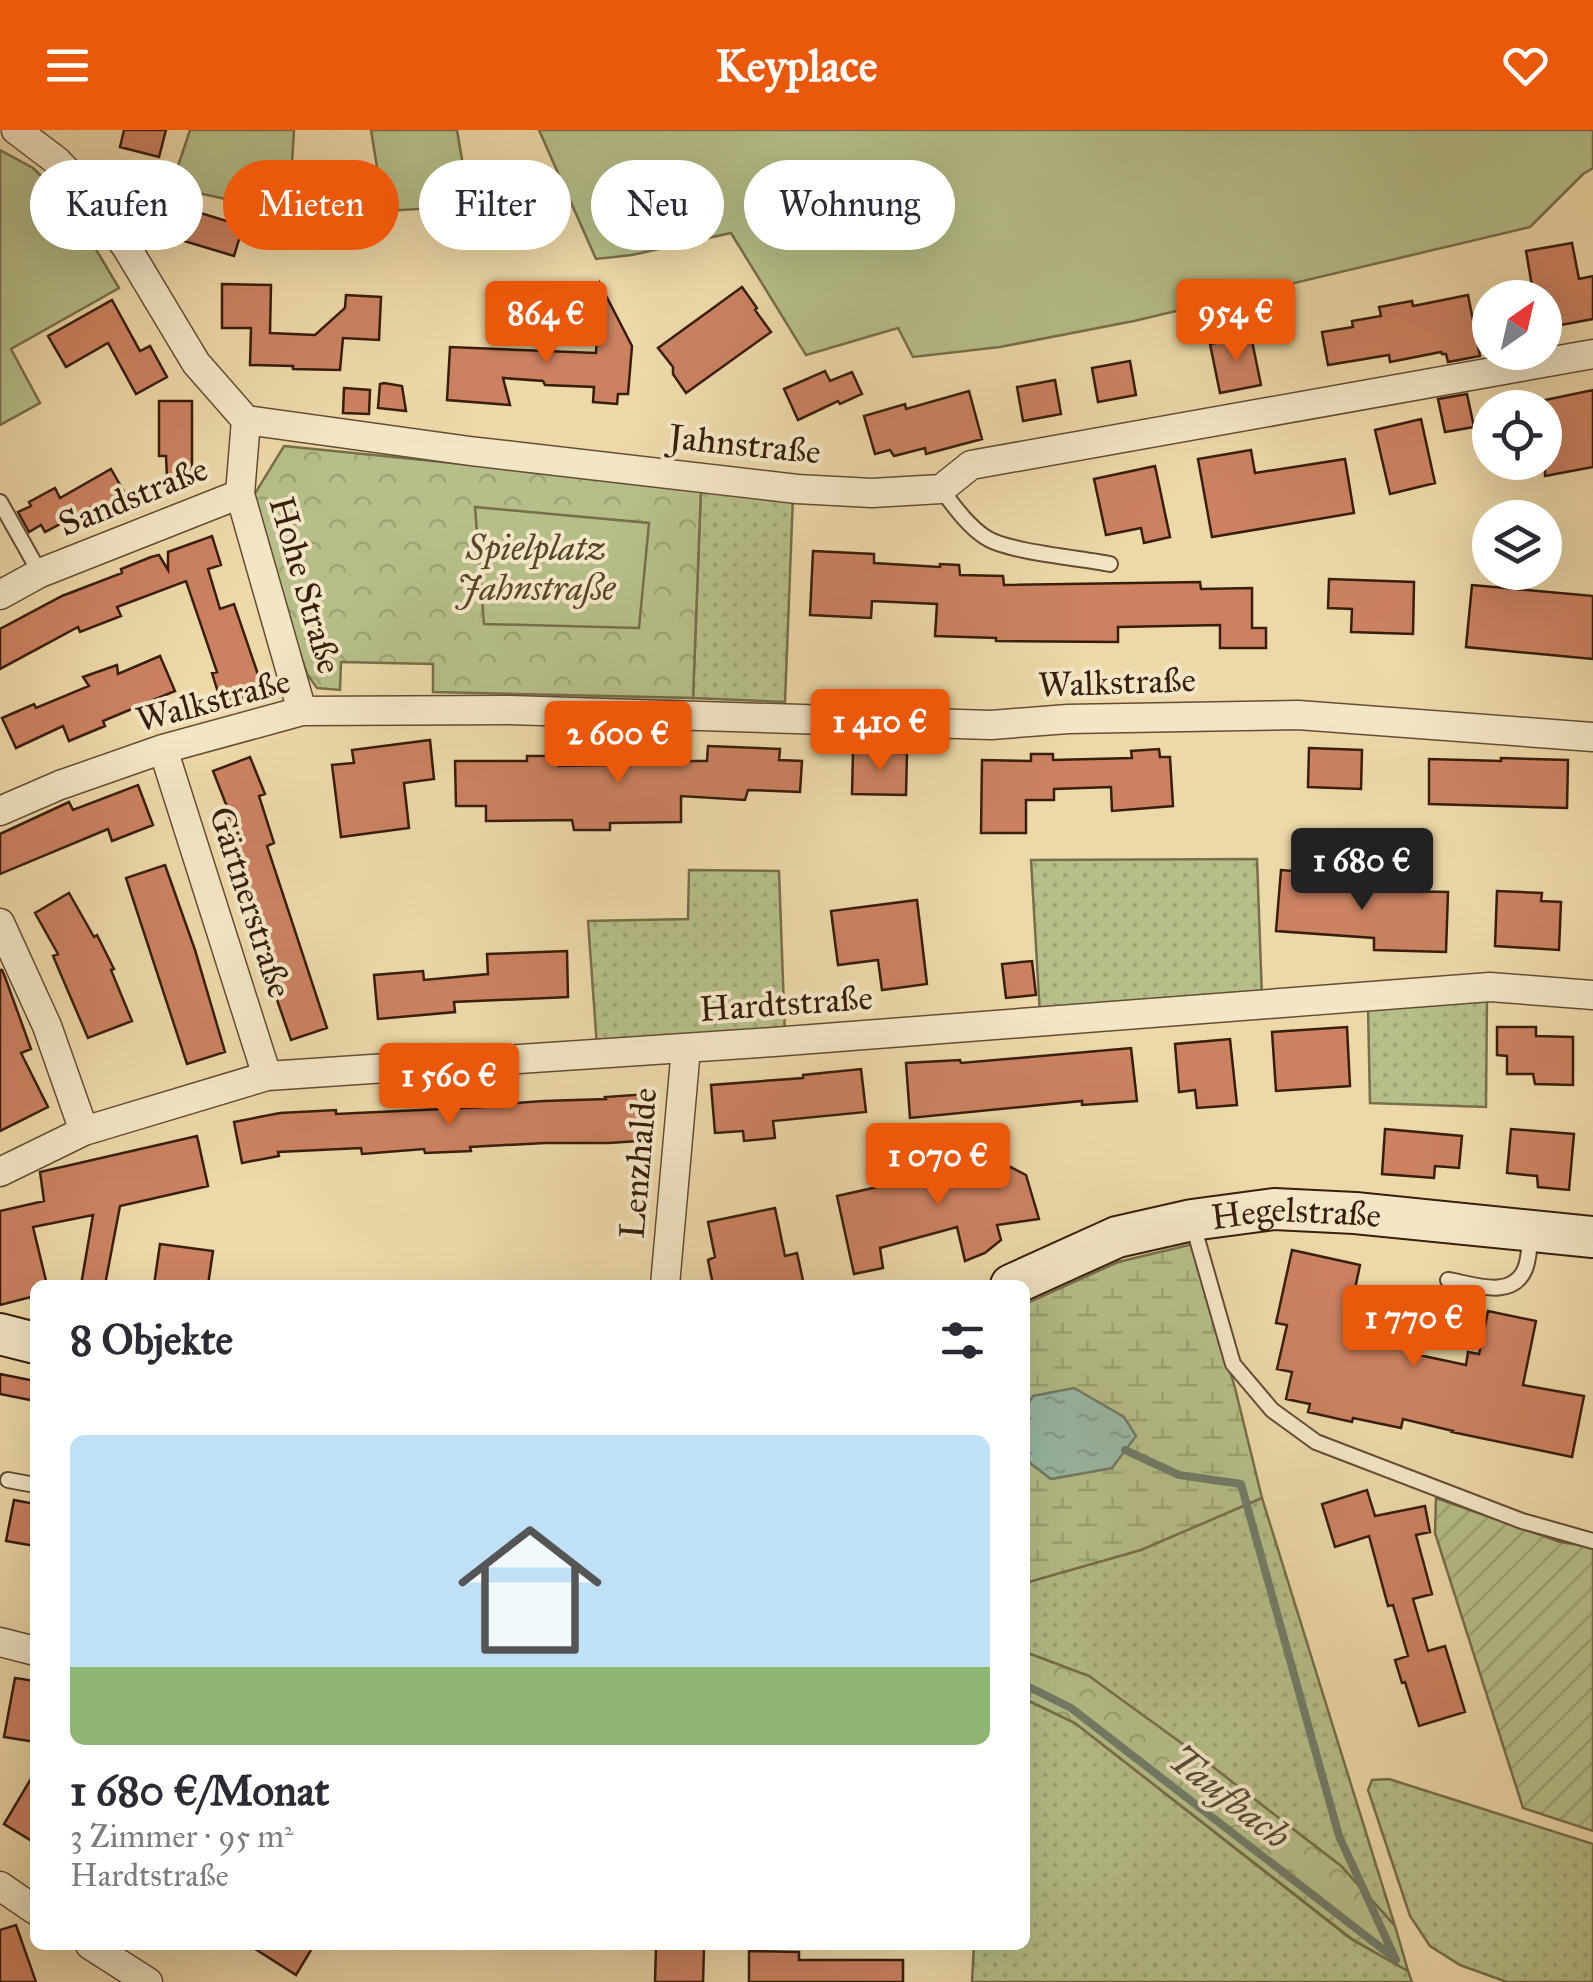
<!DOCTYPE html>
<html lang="de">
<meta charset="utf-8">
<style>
:root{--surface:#fff;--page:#f2f2f3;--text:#2b2b33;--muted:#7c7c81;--line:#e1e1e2;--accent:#ea580c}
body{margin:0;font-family:"IM FELL Great Primer",serif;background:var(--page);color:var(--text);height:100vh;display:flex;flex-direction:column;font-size:38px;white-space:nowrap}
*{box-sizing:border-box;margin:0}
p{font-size:32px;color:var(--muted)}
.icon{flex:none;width:55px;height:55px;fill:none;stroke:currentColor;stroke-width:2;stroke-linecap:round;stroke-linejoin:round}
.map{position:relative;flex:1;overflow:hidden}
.drawer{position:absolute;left:30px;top:1150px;width:1000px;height:670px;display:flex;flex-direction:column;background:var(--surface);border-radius:15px;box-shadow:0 10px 40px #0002}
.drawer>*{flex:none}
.hud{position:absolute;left:30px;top:30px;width:1000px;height:90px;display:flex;gap:20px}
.needle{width:65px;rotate:34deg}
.tools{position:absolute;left:1472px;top:150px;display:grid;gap:20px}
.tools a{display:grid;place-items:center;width:90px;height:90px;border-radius:50%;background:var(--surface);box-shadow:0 10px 40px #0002;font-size:50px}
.price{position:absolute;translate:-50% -85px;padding:0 22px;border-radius:10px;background:var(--accent);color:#fff;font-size:32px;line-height:65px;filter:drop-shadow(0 2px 5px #0008)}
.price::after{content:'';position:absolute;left:50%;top:60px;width:30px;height:22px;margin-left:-15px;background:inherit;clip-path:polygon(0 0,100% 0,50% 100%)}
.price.active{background:#222;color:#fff}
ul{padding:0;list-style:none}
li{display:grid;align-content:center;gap:20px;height:530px;padding:0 40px}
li+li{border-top:2px solid var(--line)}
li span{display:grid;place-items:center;height:310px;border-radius:15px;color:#555}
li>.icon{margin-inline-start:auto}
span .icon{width:180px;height:180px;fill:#fffc;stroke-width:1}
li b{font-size:42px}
h2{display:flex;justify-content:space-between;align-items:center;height:120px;padding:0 40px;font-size:42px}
.chip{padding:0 35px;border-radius:45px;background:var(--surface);box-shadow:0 10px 40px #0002;font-size:35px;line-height:90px}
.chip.active{background:var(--accent);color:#fff}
header{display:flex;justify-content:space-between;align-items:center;height:130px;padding:0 40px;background:var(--accent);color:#fff;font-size:45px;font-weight:800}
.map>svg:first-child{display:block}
.grass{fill:url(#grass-dots);stroke:#776e4b;stroke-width:2.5}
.forest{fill:url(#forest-crowns);stroke:#776e4b;stroke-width:2.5}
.wetland{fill:url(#wetland-marsh);stroke:#776e4b;stroke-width:2.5}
.park{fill:#b6bf89;stroke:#776e4b;stroke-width:2.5}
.garden{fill:url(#garden-furrows);stroke:#776e4b;stroke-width:2.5}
.water{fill:url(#water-ripples);stroke:#727c69;stroke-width:2.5}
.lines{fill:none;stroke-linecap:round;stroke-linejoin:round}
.stream{stroke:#727c69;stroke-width:8}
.building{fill:#cc8261;stroke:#381e0d;stroke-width:2.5}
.lane-casing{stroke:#654c34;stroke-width:18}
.street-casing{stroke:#654c34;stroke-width:31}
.secondary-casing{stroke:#381e0d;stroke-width:44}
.lane{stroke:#f3e6c6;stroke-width:14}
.street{stroke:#f3e6c6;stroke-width:28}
.secondary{stroke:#f3e6c6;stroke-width:40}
.labels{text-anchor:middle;stroke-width:8;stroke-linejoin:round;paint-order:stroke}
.street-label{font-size:35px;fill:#381e0d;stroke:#f3e6c6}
.park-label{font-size:35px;font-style:italic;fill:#58462c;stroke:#f3e6c6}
.water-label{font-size:38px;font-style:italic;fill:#554d3b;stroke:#f3e6c6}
</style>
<header><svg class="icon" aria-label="menu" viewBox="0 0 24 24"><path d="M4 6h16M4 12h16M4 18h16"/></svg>Keyplace<svg class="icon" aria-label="heart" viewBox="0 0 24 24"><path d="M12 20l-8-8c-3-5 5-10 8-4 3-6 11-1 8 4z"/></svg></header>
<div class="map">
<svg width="1593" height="1852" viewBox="0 0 1593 1852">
<defs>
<pattern id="grass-dots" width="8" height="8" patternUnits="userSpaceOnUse" patternTransform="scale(2.5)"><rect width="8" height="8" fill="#b6bf89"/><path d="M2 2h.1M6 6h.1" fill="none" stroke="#9da475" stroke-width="1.8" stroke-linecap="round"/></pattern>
<pattern id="forest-crowns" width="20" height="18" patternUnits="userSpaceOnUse" patternTransform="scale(2.5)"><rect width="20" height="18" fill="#b6bf89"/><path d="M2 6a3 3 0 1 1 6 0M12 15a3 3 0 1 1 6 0" fill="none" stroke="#9da475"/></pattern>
<pattern id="wetland-marsh" width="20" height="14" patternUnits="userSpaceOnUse" patternTransform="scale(2.5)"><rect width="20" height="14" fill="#b6bf89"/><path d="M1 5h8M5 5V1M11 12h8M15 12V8" fill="none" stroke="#9da475"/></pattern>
<pattern id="garden-furrows" width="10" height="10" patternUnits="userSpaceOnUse" patternTransform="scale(2.5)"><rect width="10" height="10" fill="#b6bf89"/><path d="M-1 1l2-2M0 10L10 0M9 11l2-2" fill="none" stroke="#9da475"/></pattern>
<pattern id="water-ripples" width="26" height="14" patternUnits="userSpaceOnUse" patternTransform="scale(2.5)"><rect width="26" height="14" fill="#99baa6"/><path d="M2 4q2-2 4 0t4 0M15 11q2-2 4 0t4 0" fill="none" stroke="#859f8e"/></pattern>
</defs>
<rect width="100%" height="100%" fill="#edd8a7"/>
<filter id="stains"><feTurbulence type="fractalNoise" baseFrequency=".002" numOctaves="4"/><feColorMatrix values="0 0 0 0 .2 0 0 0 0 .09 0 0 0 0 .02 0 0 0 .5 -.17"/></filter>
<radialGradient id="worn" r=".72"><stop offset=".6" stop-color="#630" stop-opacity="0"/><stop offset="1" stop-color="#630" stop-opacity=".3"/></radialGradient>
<path class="grass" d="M 701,358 L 793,366 L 785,572 L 693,568 Z
M 1257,729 L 1262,868 L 1040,885 L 1031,730 Z
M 689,740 L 779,741 L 785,906 L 597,917 L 588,791 L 688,789 Z
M 1487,868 L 1486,977 L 1370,973 L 1368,877 Z
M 1262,1368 L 1395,1796 L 1341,1736 L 1089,1546 L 1025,1522 L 1025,1453 Z
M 1025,1569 L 1075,1593 L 1351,1809 L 1408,1841 L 1412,1852 L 972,1852 L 974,1815 L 1025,1815 Z
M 1389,1649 L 1593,1714 L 1593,1852 L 1507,1852 L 1460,1835 L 1430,1816 L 1410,1786 L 1368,1660 L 1372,1650 Z"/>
<path class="forest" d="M 284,316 L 701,358 L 693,568 L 433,562 L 433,534 L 341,532 L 340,560 L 317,558 L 307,544 L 275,452 L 251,370 Z
M 1025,1522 L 1089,1546 L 1191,1620 L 1341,1736 L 1395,1796 L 1408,1841 L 1352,1809 L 1075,1593 L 1025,1569 Z"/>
<path class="wetland" d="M 1193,1114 L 1235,1258 L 1262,1368 L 1141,1420 L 1025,1453 L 1025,1329 L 1051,1349 L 1111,1338 L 1135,1306 L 1034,1266 L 1025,1278 L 1025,1174 L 1118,1132 Z"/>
<path class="park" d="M 190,0 L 294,0 L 289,83 L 171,57 Z
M 371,0 L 457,0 L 470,76 L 384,81 Z
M 539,0 L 1593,0 L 1593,38 L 1583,44 L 1530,97 L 1134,191 L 1000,217 L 913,227 L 898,198 L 806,225 L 731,103 L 632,125 L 596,129 Z
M 0,20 L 33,38 L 67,71 L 119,158 L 11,219 L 40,273 L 0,295 Z
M 475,377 L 649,393 L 639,498 L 484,494 Z"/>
<path class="garden" d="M 1436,1368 L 1560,1412 L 1593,1417 L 1593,1701 L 1523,1678 L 1435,1403 Z"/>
<path class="water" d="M 1074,1258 L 1124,1287 L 1136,1306 L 1112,1338 L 1051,1349 L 1025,1329 L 1025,1278 L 1033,1266 Z"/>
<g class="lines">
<path class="stream" d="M 1125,1320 L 1179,1345 L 1241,1354 L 1339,1706 L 1396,1830
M 1025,1555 L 1071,1578 L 1393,1827"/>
</g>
<path class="building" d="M 124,0 L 166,0 L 159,27 L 120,17 Z
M 194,81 L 243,96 L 234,126 L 184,111 Z
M 1572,113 L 1579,149 L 1593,146 L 1593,189 L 1545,198 L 1545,168 L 1534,168 L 1526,121 Z
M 222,154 L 271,155 L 270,203 L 315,205 L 345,178 L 346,165 L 381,167 L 379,210 L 343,208 L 340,240 L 293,239 L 293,236 L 250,235 L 251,198 L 222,198 Z
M 543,154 L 553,184 L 528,191 L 519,161 Z
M 600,154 L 632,216 L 628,264 L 618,264 L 617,274 L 593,272 L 594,257 L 545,255 L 543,251 L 503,248 L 510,275 L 447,270 L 450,217 L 596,223 Z
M 742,157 L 757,178 L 755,180 L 771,202 L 686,263 L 673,244 L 673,237 L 658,218 Z
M 1468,165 L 1480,226 L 1448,232 L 1446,224 L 1442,224 L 1441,222 L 1390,232 L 1389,225 L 1328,235 L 1322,202 L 1353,197 L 1352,191 L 1381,186 L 1379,177 L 1412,171 L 1413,176 Z
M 112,170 L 140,221 L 150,216 L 167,247 L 136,264 L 108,213 L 66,237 L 48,206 Z
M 1251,206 L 1261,255 L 1220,263 L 1210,214 Z
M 1130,231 L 1136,265 L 1098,272 L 1092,238 Z
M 825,241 L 830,251 L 852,242 L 862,264 L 840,274 L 838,271 L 798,290 L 784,259 Z
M 1055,250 L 1061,284 L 1023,291 L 1017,257 Z
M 384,253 L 402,256 L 406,281 L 378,278 L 380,254 Z
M 344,258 L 370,260 L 369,284 L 343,283 Z
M 1593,260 L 1593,337 L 1545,346 L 1545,270 Z
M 969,261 L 982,309 L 926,324 L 925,318 L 894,326 L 890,320 L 875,324 L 864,286 L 905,274 L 906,279 Z
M 1467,264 L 1474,297 L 1445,302 L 1438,269 Z
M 159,271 L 192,271 L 192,347 L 167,347 L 166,326 L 159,326 Z
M 1421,289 L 1435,353 L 1390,364 L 1375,300 Z
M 1251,320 L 1255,343 L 1345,329 L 1354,383 L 1212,407 L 1198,329 Z
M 1155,336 L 1170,407 L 1144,413 L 1141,398 L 1106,405 L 1094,349 Z
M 111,339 L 126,365 L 98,382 L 94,376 L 45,402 L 41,395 L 29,402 L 18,382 L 31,376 L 29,372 L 55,358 L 60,368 Z
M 212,406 L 221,435 L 208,439 L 220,479 L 234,474 L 264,562 L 222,575 L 212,543 L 217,542 L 186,451 L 117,477 L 121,486 L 80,502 L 78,497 L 0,539 L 0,499 L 62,466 L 122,443 L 121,439 L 151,427 L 159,425 L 168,440 L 168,422 Z
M 813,421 L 874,424 L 874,433 L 940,437 L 940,434 L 959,435 L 960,445 L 1003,446 L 1004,455 L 1200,452 L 1201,459 L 1252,458 L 1252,498 L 1266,498 L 1266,518 L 1220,518 L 1220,495 L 1118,497 L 1118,512 L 996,511 L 996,508 L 935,506 L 937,474 L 872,471 L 871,488 L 810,485 Z
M 1329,449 L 1414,452 L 1413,504 L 1351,502 L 1352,479 L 1328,478 Z
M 1472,455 L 1593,466 L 1593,529 L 1466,517 Z
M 160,526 L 175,561 L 103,591 L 105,596 L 69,611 L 63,596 L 16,618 L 2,588 L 34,574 L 36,578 L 89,556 L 83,547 L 117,535 L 118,544 Z
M 430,610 L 434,649 L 404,653 L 409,698 L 341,707 L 332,635 L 354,633 L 352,620 Z
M 708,616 L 780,619 L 779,630 L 802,631 L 800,662 L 748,660 L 745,670 L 681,666 L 681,692 L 610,693 L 610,700 L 574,700 L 572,690 L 486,691 L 486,676 L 456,676 L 455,631 L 527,631 L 527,626 L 559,626 L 559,636 L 609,635 L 609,624 L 656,623 L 656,631 L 707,631 Z
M 1309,618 L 1362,620 L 1361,659 L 1308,657 Z
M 1159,619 L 1160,627 L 1170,627 L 1173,676 L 1112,681 L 1111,657 L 1054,659 L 1054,670 L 1026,670 L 1026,703 L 981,703 L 982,630 L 1031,631 L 1031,624 L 1053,624 L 1053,630 L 1132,628 L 1131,621 Z
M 853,622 L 907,623 L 906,665 L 852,664 Z
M 250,627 L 265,664 L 259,666 L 274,713 L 267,716 L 327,898 L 291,910 L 276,867 L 280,865 L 227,689 L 231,687 L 213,641 Z
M 1501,628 L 1568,630 L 1567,678 L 1429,674 L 1429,629 L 1501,631 Z
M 138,655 L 153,695 L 112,711 L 108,699 L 0,744 L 0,704 L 69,672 L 73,680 Z
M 165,735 L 195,820 L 225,922 L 187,934 L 126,748 Z
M 1281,740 L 1350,746 L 1349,760 L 1448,762 L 1446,822 L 1374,820 L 1374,808 L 1276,801 Z
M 1497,761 L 1542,763 L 1541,771 L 1561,772 L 1559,820 L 1495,816 Z
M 69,763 L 94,807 L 97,805 L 114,839 L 111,840 L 132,891 L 88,908 L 53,826 L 58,824 L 35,783 Z
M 917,770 L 927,854 L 882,860 L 878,830 L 838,835 L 831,781 Z
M 567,821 L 568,867 L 454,872 L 455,882 L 378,889 L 374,845 L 423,841 L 424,850 L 488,844 L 487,824 Z
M 1032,831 L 1036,865 L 1006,868 L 1002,834 Z
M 0,840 L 2,840 L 5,847 L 31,919 L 21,923 L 48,977 L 0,1001 Z
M 1347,897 L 1350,956 L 1276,961 L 1272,902 Z
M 1497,897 L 1536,897 L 1536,906 L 1573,907 L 1573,955 L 1535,954 L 1533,944 L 1507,944 L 1507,926 L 1497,925 Z
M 1230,909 L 1237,975 L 1197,978 L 1195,960 L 1179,962 L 1175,914 Z
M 1131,918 L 1137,971 L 1082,975 L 1082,971 L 910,988 L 906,933 L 960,930 L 961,933 Z
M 861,939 L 866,982 L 773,991 L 775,1008 L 744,1011 L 743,1001 L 715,1003 L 711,955 L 803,948 L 803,945 Z
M 648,964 L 652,1010 L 609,1013 L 545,1013 L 470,1017 L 471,1021 L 425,1023 L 424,1019 L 362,1024 L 361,1018 L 278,1022 L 279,1026 L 242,1033 L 234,992 L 280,983 L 336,980 L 336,984 L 484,977 L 484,975 L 544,971 L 606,969 L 605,967 Z
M 1385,999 L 1462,1006 L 1459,1038 L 1435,1036 L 1434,1048 L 1382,1044 Z
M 1511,999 L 1574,1004 L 1569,1060 L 1538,1057 L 1537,1046 L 1507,1043 Z
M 197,1006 L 208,1056 L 120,1076 L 105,1155 L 81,1155 L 93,1085 L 33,1097 L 47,1155 L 35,1155 L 35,1166 L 0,1175 L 0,1081 L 44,1071 L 40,1042 Z
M 990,1018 L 991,1027 L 1026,1045 L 1039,1089 L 997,1095 L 1001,1110 L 985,1123 L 965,1131 L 957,1097 L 880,1118 L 883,1138 L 854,1144 L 837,1066 L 918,1048 L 917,1037 Z
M 775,1078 L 785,1126 L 797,1123 L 804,1155 L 713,1155 L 708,1130 L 715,1127 L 708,1092 Z
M 160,1114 L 213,1121 L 208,1155 L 154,1155 Z
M 1292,1120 L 1360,1135 L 1345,1206 L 1399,1218 L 1401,1207 L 1422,1211 L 1419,1225 L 1466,1235 L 1468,1222 L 1479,1224 L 1488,1181 L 1536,1191 L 1523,1255 L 1584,1266 L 1572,1327 L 1452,1302 L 1453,1301 L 1403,1289 L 1401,1298 L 1353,1288 L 1352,1292 L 1308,1282 L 1310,1274 L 1286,1269 L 1292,1242 L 1277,1239 L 1287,1195 L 1276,1193 Z
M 0,1244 L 35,1251 L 35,1271 L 0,1264 Z
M 1367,1360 L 1375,1386 L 1425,1376 L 1430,1402 L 1416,1405 L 1432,1464 L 1413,1469 L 1428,1521 L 1445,1516 L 1465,1582 L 1419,1596 L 1405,1552 L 1402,1553 L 1395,1530 L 1408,1526 L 1393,1475 L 1388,1476 L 1369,1406 L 1335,1417 L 1322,1374 Z
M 14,1370 L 35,1374 L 35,1416 L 6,1411 Z
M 15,1548 L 35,1551 L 35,1612 L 4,1607 Z
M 35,1642 L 35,1713 L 4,1694 Z
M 16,1795 L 36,1852 L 0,1852 L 0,1800 Z
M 249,1815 L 314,1815 L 296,1845 Z
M 656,1817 L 704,1819 L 703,1852 L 655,1852 Z
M 749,1821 L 799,1822 L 799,1830 L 903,1830 L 903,1852 L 749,1852 Z"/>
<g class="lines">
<defs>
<path id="lane" d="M 941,359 C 954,376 967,395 985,407 C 1007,422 1080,428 1110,434
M 0,372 L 40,443
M 1193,1095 L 1233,1234 L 1272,1280 L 1316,1312 L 1522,1391 L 1593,1411
M 1448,1150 C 1473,1154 1512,1170 1525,1139 C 1529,1130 1529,1116 1531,1106
M 8,1350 L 35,1355"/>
<path id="street" d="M 16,0 L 57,31 L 84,59 L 127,118 L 196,233 L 246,290 L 470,321 L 797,359 L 872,363 L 941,359 L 971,335 L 1593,224
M 246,290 L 240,364 L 302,581
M 0,465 L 40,443 L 240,364
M 163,619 L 267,946
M 0,681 L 60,655 L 163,619 L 302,581 L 509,580 L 991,595 L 1068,589 L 1298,585 L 1593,607
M 0,793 L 47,896 L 84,1001
M 0,1042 L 84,1001 L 267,946 L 773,912 L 1490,857 L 1593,865
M 665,1155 L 686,918
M 0,1512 L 35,1521
M 0,1756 L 35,1780
M 90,1815 L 148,1852"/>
<g id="secondary">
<path id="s1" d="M 1011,1155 L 1117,1107 L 1192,1090 L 1274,1079 L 1355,1083 L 1593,1107"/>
<path d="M 0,1204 L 35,1213"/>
</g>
</defs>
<use href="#lane" class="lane-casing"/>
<use href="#street" class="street-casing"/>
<use href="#secondary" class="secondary-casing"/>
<use href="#lane" class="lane"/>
<use href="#street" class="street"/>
<use href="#secondary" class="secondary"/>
</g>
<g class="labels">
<g class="street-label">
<text transform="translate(745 314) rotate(6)" y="12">Jahnstraße</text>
<text transform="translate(133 366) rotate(-22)" y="12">Sandstraße</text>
<text transform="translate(306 455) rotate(74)" y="12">Hohe Straße</text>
<text transform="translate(1117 552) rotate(-2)" y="12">Walkstraße</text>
<text transform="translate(213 570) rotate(-15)" y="12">Walkstraße</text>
<text transform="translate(251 772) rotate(72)" y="12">Gärtnerstraße</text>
<text transform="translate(786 873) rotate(-4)" y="12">Hardtstraße</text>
<text transform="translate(638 1033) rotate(-85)" y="12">Lenzhalde</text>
<text dy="12" stroke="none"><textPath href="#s1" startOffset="298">Hegelstraße</textPath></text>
</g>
<g class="park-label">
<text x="536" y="430">Spielplatz<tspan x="536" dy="40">Jahnstraße</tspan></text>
</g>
<g class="water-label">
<text transform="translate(1230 1667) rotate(38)" y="13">Taufbach</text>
</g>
</g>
<rect width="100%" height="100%" filter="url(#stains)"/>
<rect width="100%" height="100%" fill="url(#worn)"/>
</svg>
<div class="tools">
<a><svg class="needle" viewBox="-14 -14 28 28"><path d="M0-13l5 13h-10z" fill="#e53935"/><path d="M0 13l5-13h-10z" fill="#7c7c81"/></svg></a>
<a><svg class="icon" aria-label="locate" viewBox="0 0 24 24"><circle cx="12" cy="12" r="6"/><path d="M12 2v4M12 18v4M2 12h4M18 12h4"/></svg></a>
<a><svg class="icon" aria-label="layers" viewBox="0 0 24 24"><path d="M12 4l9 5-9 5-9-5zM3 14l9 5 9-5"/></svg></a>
</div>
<b class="price" style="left:1236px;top:234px">954 €</b>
<b class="price" style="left:546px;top:236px">864 €</b>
<b class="price" style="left:880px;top:644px">1 410 €</b>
<b class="price" style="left:618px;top:656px">2 600 €</b>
<b class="price active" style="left:1362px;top:783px">1 680 €</b>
<b class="price" style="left:449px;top:998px">1 560 €</b>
<b class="price" style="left:938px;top:1078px">1 070 €</b>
<b class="price" style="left:1414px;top:1240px">1 770 €</b>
<div class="hud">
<a class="chip">Kaufen</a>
<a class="chip active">Mieten</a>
<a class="chip">Filter</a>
<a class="chip">Neu</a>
<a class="chip">Wohnung</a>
</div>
<section class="drawer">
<h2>8 Objekte<svg class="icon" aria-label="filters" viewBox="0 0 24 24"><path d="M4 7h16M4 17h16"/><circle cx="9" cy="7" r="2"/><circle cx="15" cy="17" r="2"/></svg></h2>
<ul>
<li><span style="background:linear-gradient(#bfe0f5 75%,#8fb573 0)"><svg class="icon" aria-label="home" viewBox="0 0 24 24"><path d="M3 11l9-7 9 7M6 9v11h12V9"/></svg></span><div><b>1 680 €/Monat</b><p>3 Zimmer · 95 m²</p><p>Hardtstraße</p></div></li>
</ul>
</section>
</div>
